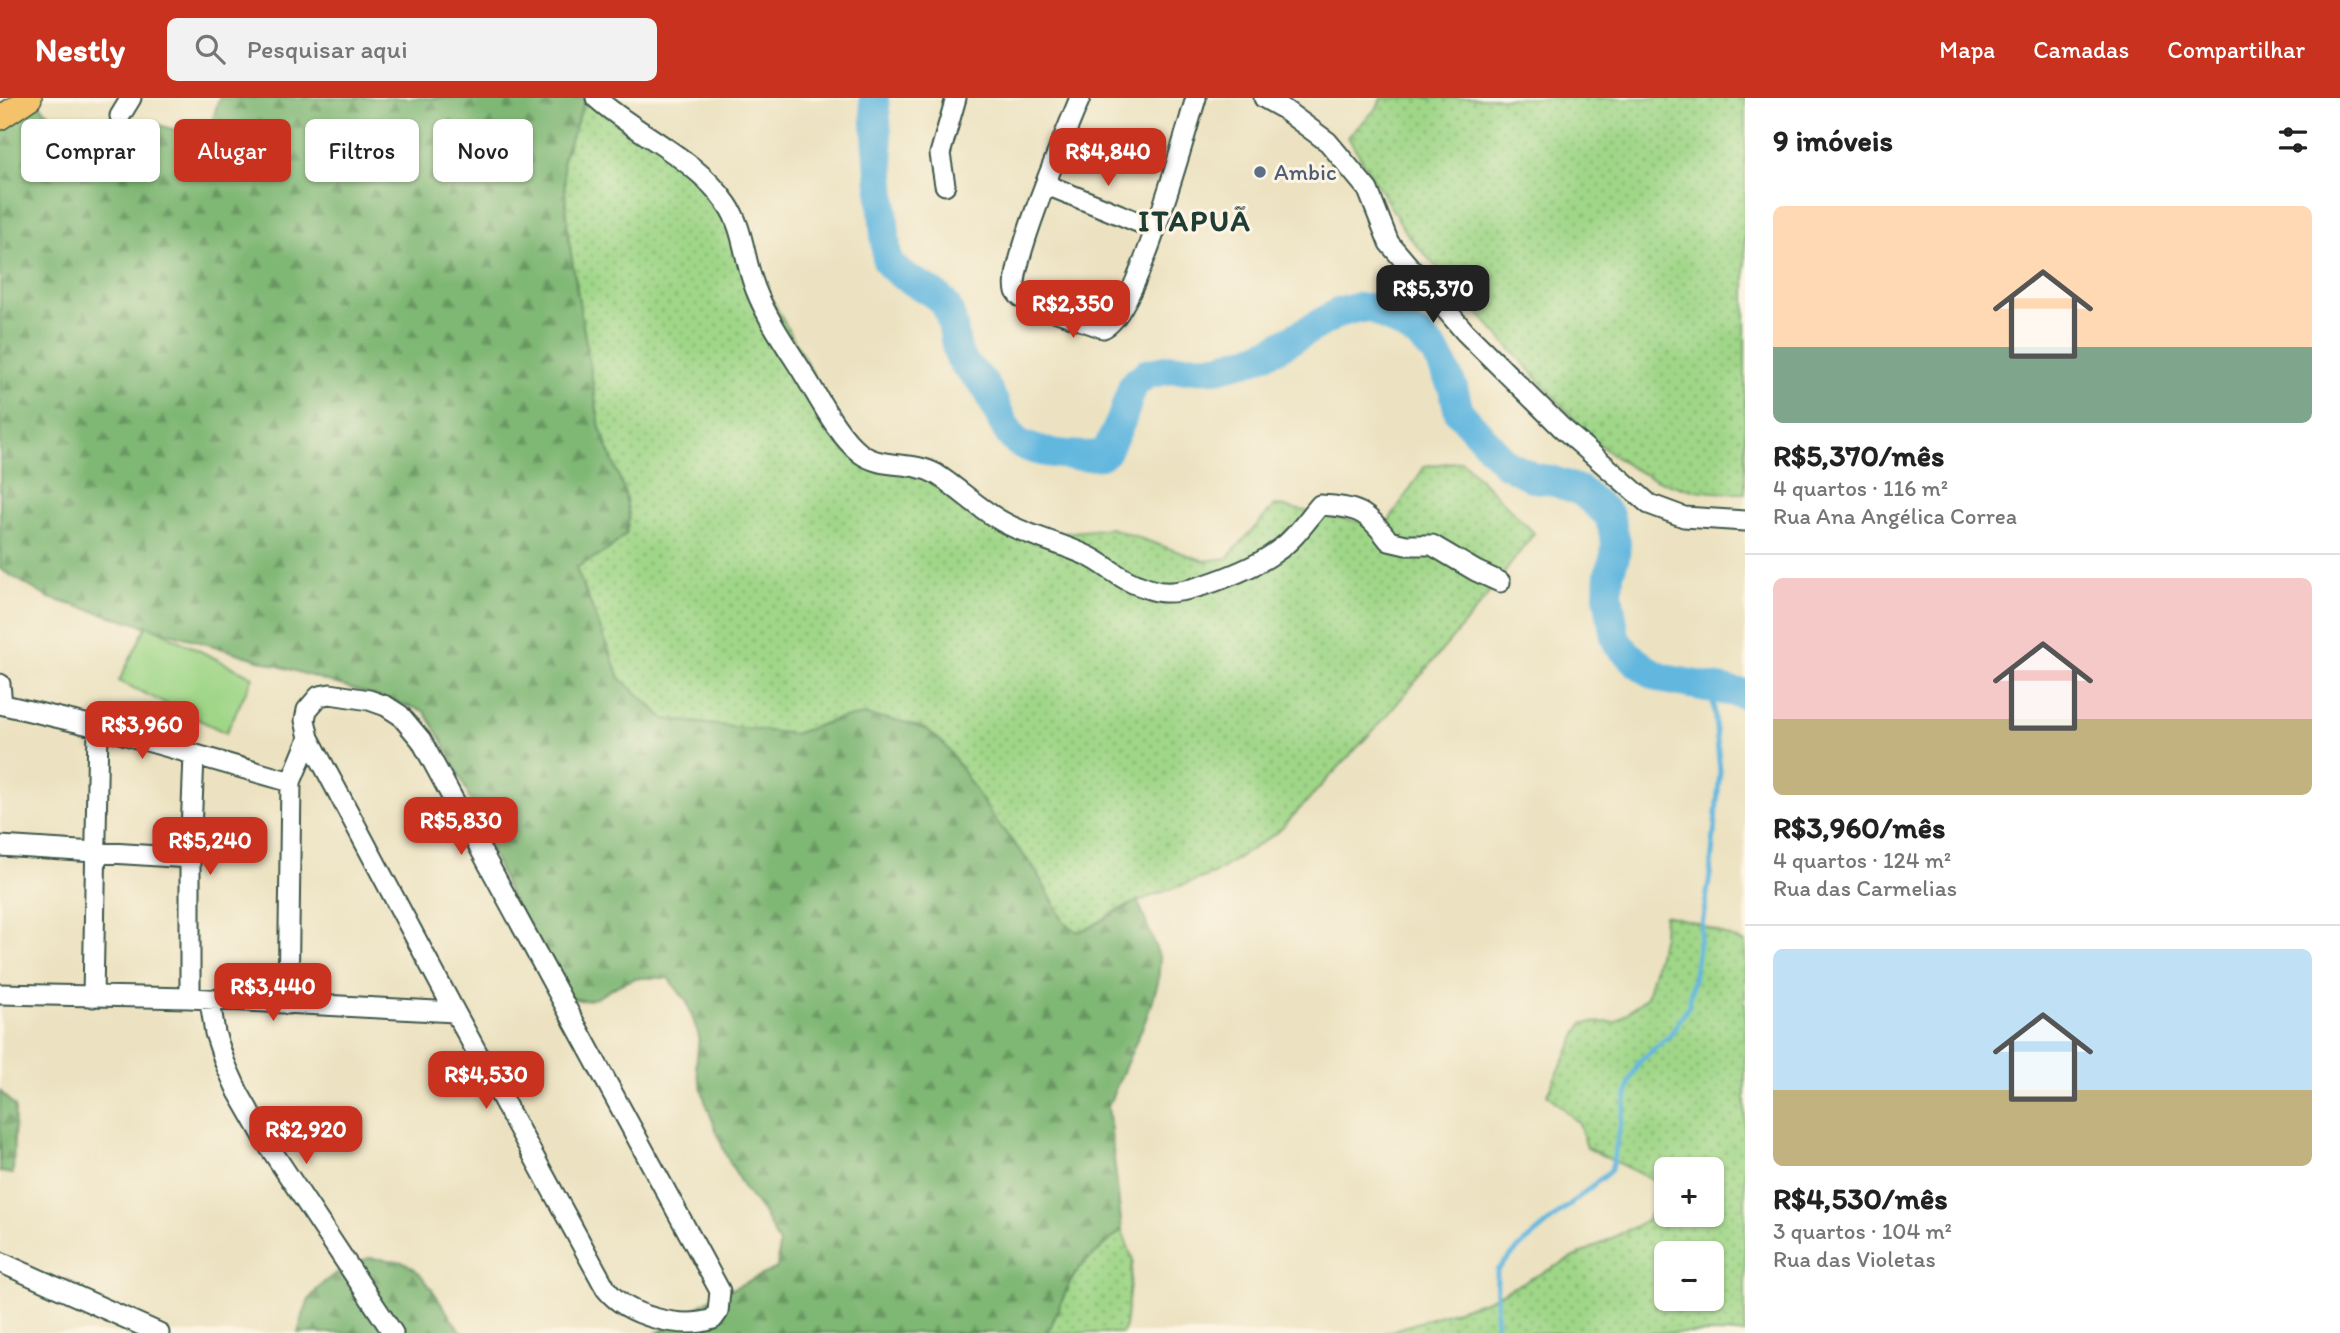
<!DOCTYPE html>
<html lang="pt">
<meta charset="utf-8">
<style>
:root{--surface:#fff;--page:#f2f2f2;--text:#222;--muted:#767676;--line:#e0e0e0;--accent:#c8321e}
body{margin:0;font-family:Itim,sans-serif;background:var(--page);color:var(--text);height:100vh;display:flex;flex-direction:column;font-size:26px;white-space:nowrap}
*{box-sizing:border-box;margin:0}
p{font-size:23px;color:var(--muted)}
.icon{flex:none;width:38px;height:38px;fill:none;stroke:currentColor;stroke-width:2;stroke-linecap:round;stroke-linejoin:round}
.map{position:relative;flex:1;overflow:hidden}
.side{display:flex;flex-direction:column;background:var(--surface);width:595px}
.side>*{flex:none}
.top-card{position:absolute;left:21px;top:21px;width:665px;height:63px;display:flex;gap:14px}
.tools{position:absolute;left:1654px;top:1059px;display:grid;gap:14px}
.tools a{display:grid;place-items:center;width:70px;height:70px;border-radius:10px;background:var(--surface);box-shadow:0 2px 5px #0004;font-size:35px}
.price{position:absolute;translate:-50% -60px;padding:0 16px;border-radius:14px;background:var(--accent);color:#fff;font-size:23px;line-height:46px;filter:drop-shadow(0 2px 4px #0008)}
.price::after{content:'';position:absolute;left:50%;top:42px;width:21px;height:16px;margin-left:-10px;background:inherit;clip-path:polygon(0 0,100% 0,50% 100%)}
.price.current{background:#222;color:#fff}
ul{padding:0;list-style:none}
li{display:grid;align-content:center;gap:14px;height:371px;padding:0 28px}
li+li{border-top:2px solid var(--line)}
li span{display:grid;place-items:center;height:217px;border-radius:10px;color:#555}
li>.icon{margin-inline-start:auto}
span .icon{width:126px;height:126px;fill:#fffc;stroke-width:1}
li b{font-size:30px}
h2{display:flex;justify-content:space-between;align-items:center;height:84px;padding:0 28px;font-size:30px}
.tag{padding:0 24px;border-radius:10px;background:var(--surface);box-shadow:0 2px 5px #0004;font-size:24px;line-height:63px}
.tag.current{background:var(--accent);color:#fff}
header{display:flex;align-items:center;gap:42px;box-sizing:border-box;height:98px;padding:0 35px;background:var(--accent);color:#fff}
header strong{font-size:33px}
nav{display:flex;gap:38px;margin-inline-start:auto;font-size:24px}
.search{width:490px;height:63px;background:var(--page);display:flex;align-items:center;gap:18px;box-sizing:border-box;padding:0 24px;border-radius:10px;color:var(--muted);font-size:26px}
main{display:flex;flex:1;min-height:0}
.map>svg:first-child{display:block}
.grass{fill:url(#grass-dots);stroke:#5f8a5e;stroke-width:2;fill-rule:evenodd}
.forest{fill:url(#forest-firs);stroke:#4f7a54;stroke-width:2}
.pitch{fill:#9fd687;stroke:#5f8a5e;stroke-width:2}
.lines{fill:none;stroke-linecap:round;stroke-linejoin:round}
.stream{stroke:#62b7df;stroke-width:5}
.river{stroke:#62b7df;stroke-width:30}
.minor-casing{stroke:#3e5649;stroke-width:23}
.major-casing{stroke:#3e5649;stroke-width:26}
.minor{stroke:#fff;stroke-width:19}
.major{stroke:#f3c26a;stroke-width:23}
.service-dot{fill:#5c6f8a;stroke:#fcf5e5;stroke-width:2.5}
.labels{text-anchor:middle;stroke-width:6;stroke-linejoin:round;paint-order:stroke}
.service-label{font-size:23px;fill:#4e5e75;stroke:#fcf5e5;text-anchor:start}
.district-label{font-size:30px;font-weight:bold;letter-spacing:2px;fill:#1f3d34;stroke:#fcf5e5}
</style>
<header>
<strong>Nestly</strong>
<div class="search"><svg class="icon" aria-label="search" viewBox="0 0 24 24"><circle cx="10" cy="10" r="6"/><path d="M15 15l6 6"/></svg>Pesquisar aqui</div>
<nav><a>Mapa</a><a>Camadas</a><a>Compartilhar</a></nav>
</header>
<main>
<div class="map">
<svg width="1745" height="1235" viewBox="0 0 1745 1235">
<defs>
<pattern id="grass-dots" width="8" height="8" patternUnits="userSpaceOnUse" patternTransform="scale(1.75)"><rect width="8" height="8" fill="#9fd687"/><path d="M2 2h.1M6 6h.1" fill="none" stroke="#81af6f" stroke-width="1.8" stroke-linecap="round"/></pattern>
<pattern id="forest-firs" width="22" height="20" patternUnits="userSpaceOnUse" patternTransform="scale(1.75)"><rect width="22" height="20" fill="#7fb774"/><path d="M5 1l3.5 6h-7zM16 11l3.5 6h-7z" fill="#679660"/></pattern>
</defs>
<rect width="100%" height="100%" fill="#fcf5e5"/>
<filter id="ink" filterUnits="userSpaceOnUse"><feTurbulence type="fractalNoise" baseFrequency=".0143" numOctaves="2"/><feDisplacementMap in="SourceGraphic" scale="14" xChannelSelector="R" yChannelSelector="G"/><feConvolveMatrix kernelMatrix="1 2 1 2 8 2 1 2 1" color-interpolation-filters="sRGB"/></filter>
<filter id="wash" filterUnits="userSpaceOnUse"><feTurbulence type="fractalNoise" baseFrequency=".00686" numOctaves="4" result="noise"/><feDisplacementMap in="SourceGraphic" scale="28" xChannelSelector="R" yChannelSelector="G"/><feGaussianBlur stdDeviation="1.57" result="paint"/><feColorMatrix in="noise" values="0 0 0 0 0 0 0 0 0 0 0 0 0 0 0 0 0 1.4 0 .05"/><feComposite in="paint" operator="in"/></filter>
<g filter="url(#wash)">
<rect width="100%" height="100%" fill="#ece2c1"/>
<path class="grass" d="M 586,0 L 605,0 L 735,102 L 747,157 L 830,307 L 858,348 L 885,359 L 928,362 L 944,379 L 988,414 L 1054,436 L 1111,430 L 1205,463 L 1227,460 L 1275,407 L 1385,429 L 1425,368 L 1462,363 L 1534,435 L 1477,511 L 1384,621 L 1278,734 L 1213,776 L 1138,803 L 1116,813 L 1089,830 L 1078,834 L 1064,824 L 1034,770 L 995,722 L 838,621 L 794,636 L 665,621 L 620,580 L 576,470 L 608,452 L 626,436 L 629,418 L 624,392 L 600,330 L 568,138 L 563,61 Z
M 1381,0 L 1745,0 L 1745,395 C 1680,396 1636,382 1588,336 L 1409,139 L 1348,39 L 1378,9 Z
M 1664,817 L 1694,824 L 1745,845 L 1745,1235 L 1385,1235 L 1488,1202 L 1648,1122 L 1658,1098 L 1657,1084 L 1587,1050 L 1579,1025 L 1547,996 L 1583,925 L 1616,924 L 1647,899 L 1663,837 ZM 1712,1071 L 1712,1116 L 1666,1116 L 1666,1071 ZM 1712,1155 L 1712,1200 L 1666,1200 L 1666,1155 Z
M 1122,1132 L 1133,1162 L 1125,1228 L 1122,1235 L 1048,1235 L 1069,1186 L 1080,1169 Z"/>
<path class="forest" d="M 219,0 L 586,0 L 563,61 L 568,138 L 600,330 L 624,392 L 629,418 L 626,436 L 608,452 L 576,470 L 620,580 L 665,621 L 794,636 L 838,621 L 865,617 L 904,624 L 928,632 L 946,648 L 995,722 L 1034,770 L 1064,824 L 1078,834 C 1099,827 1118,812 1138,803 L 1160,861 L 1158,885 L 1146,921 L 1108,1008 L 1122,1132 L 1080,1169 L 1069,1186 L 1048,1235 L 657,1235 L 708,1202 L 777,1170 L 779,1146 L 764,1116 L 743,1089 L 725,1055 L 705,1003 L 696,969 L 699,938 L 687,904 L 668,880 C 658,880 645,879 634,881 C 604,888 598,914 562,896 C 545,863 525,831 510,797 C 482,735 462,669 424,613 L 211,547 L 49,500 L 0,471 L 0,24 L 36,4 L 78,41 L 127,50 L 150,24 L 207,42 Z
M 0,993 L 15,1009 L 13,1076 L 0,1074 Z
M 369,1160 C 379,1161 392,1161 402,1164 C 426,1171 445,1216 462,1235 L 298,1235 C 301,1225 304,1212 309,1202 C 323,1180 345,1168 369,1160 Z"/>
<path class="pitch" d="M 147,527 L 253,579 L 226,635 L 119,583 Z"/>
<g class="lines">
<path class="stream" d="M 1496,1235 L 1497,1172 L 1523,1146 L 1611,1072 L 1630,983 L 1639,964 L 1670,937 L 1689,907 L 1710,777 L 1720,673 L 1712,590"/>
<path class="river" d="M 874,0 L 887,162 C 899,182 928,187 943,204 C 954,217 953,239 958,255 C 963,269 978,276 985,288 C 996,304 1000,325 1013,340 C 1026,356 1081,359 1101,357 L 1106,354 L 1121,323 L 1133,287 L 1146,276 L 1171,271 L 1217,270 L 1252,261 L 1275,251 L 1338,215 L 1356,210 L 1373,210 L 1418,237 L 1433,252 L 1440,262 L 1453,290 L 1459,314 L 1505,365 L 1534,380 L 1550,382 L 1581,393 L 1609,417 L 1616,444 L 1615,458 L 1609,476 L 1608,497 L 1615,539 L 1618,546 L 1635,563 L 1653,576 L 1664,581 L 1745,596"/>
</g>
</g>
<g filter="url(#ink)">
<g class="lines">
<defs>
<path id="minor" d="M 596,0 C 637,37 695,59 727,106 C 742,127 744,157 752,181 C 763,216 786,247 805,278 C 820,302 838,338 860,355 C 882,372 912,362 936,376 C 960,391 978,411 1005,425 C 1031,439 1061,445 1088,458 C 1105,466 1121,482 1138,487 C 1146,490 1156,494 1164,494 C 1192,496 1255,470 1277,453 C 1294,442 1307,422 1320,407 C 1357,409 1367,413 1389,443 L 1406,447 L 1432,447 L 1476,473 L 1500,484
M 1080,0 C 1068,29 1007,172 1016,193 C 1018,199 1024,201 1028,204 L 1103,230 C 1136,219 1184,39 1196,0
M 1264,0 L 1282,10 L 1328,44 L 1368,92 L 1389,145 L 1465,234 L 1561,329 L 1649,406 L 1684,419 L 1745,423
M 120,18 L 131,0
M 945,87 L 940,56 L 956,0
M 1047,87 L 1155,131
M 0,586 L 2,606
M 0,606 L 98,629 L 291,684
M 0,748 L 190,760
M 0,896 L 190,900 L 455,914
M 93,899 L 98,629
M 190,900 L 190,760 L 194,657
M 210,903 L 215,935 L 225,965 L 238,994 L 270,1050 L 393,1235
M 288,906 L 291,684 L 309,640 L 305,622 L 307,612 L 319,598 L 330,596 L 369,602 L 386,608 L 400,617 L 421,642 L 720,1193 L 718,1214 L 713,1221 C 681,1232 627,1218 606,1191 L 455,914 L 309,640
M 0,1164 L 159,1235"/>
<path id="major" d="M 0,20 L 30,0"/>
</defs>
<use href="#minor" class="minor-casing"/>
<use href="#major" class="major-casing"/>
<use href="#minor" class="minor"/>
<use href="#major" class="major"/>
</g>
</g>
<circle class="service-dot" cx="1260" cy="74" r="7"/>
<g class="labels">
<g class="service-label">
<text x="1274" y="82">Ambic</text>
</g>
<g class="district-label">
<text x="1195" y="133">ITAPUÃ</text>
</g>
</g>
</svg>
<div class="tools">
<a>+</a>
<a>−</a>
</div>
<b class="price" style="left:1108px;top:90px">R$4,840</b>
<b class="price current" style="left:1433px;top:227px">R$5,370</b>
<b class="price" style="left:1073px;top:242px">R$2,350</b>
<b class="price" style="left:142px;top:663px">R$3,960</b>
<b class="price" style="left:461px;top:759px">R$5,830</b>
<b class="price" style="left:210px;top:779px">R$5,240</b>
<b class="price" style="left:273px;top:925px">R$3,440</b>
<b class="price" style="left:486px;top:1013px">R$4,530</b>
<b class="price" style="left:306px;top:1068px">R$2,920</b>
<div class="top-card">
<a class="tag">Comprar</a>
<a class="tag current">Alugar</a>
<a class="tag">Filtros</a>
<a class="tag">Novo</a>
</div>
</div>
<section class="side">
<h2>9 imóveis<svg class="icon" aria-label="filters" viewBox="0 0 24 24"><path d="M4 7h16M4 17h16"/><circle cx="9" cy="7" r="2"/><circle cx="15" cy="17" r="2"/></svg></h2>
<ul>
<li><span style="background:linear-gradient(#ffd9b3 65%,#7fa58c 0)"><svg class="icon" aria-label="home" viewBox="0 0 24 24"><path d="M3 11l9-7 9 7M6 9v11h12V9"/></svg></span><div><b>R$5,370/mês</b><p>4 quartos · 116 m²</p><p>Rua Ana Angélica Correa</p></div></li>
<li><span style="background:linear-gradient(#f6c9c9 65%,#c2b280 0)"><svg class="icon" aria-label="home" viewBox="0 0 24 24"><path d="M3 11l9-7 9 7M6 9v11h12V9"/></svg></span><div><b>R$3,960/mês</b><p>4 quartos · 124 m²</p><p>Rua das Carmelias</p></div></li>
<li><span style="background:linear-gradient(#bfe0f5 65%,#c2b280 0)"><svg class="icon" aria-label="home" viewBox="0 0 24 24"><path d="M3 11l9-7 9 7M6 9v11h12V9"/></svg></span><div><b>R$4,530/mês</b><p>3 quartos · 104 m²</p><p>Rua das Violetas</p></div></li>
</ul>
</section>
</main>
